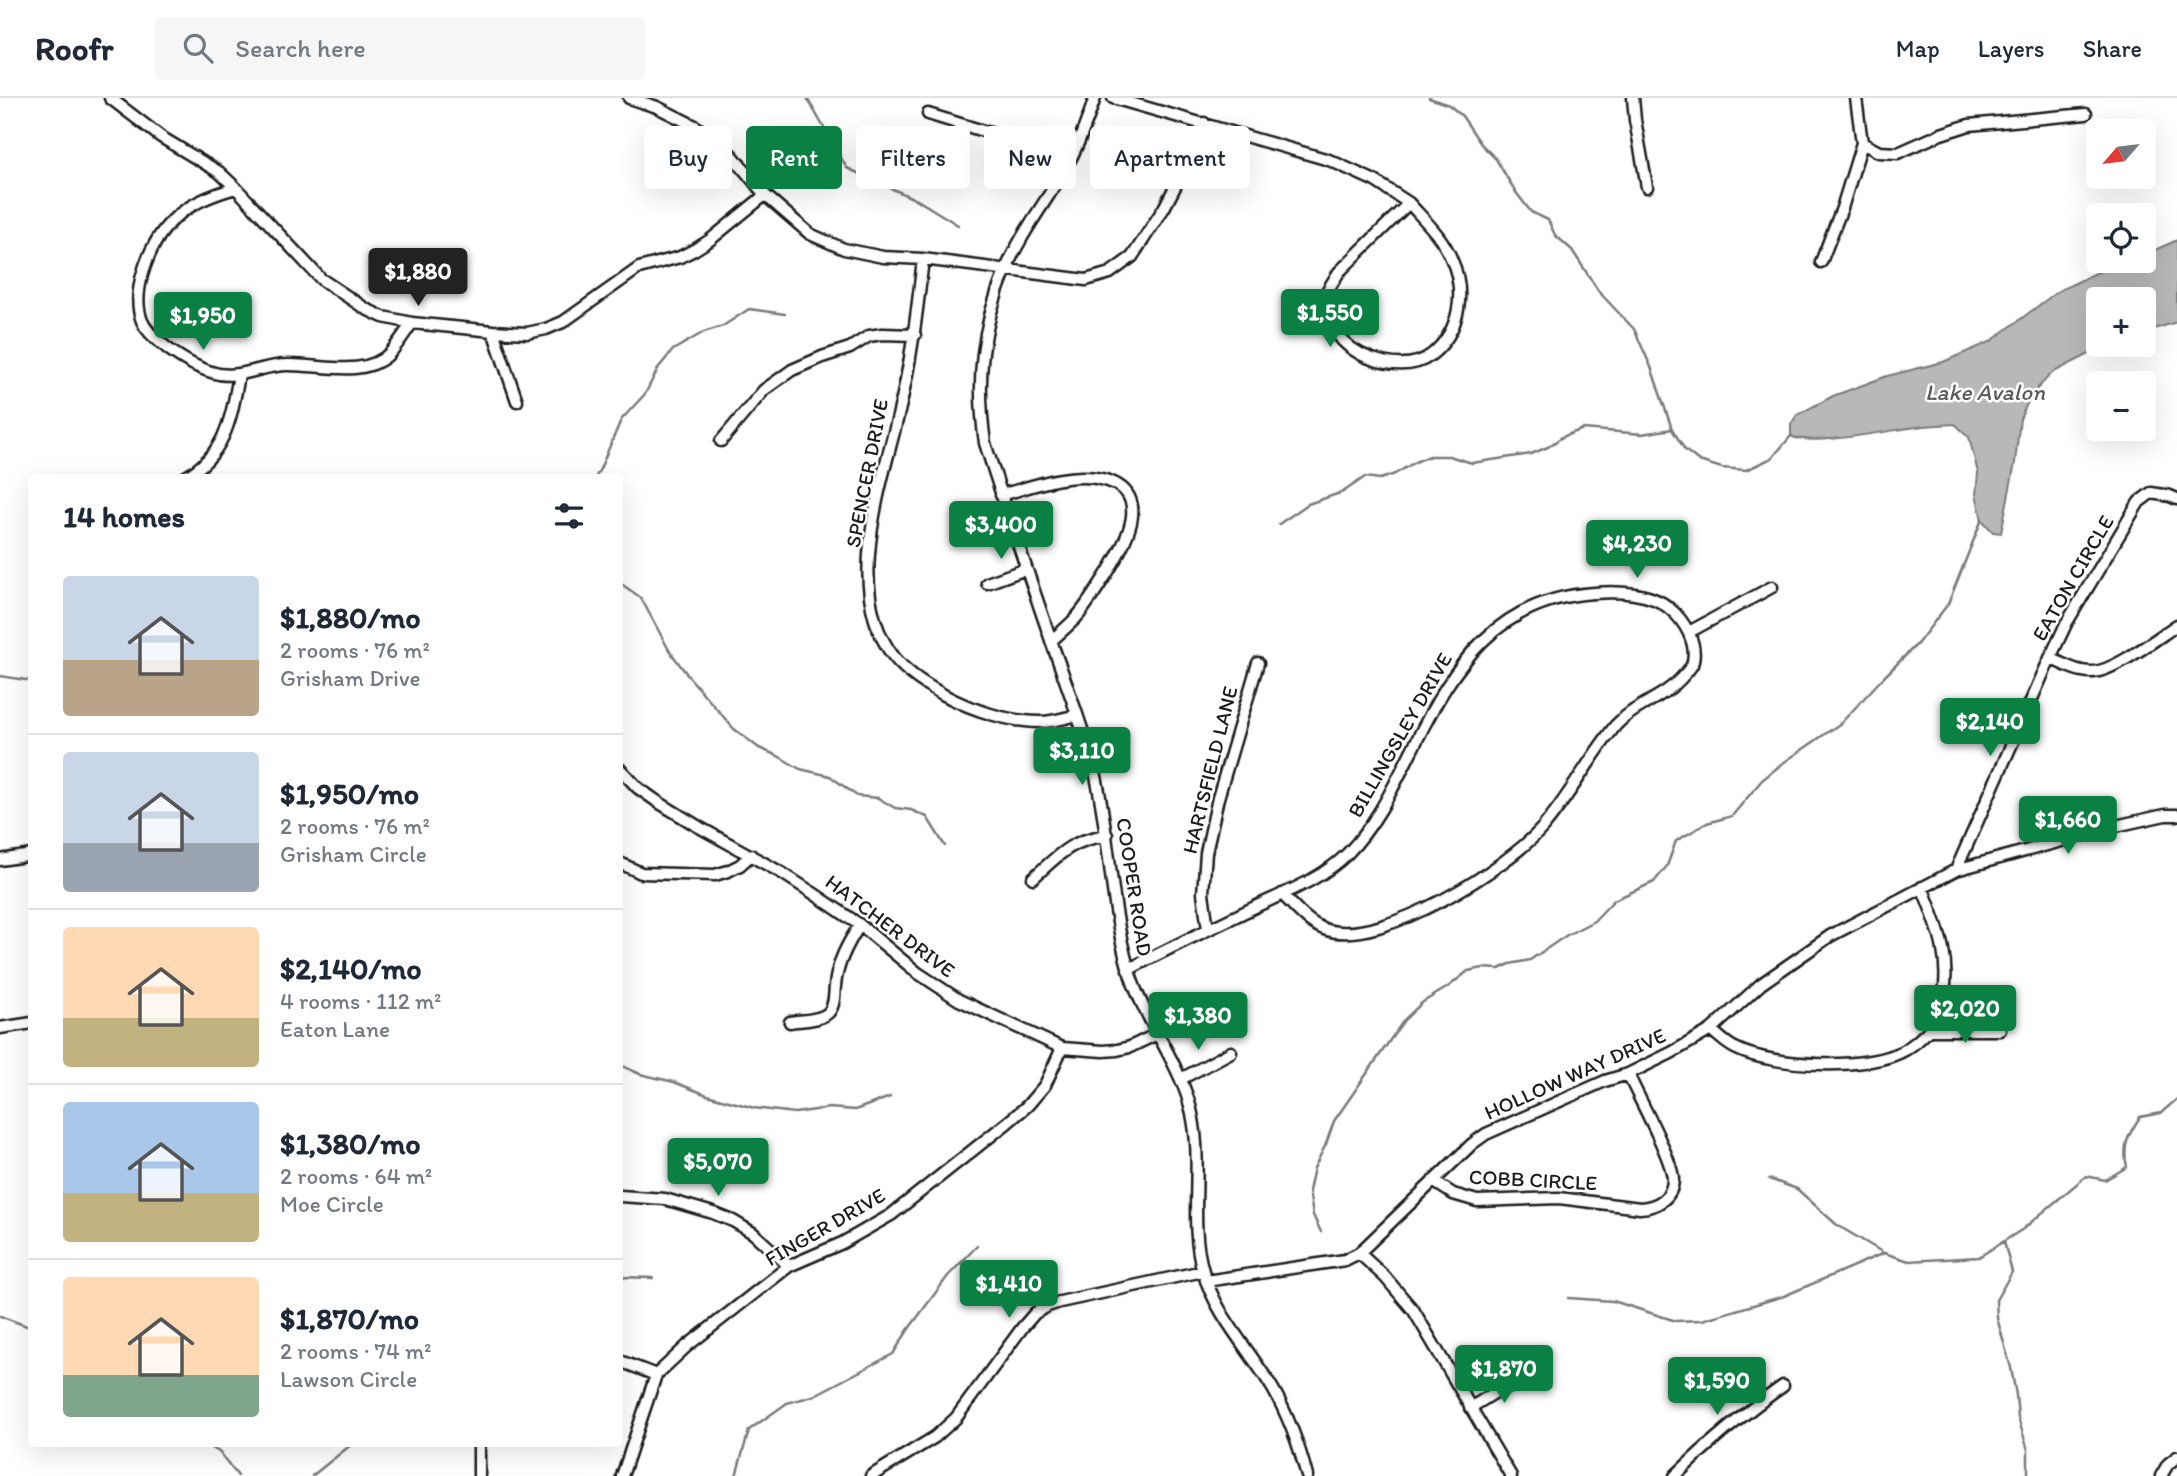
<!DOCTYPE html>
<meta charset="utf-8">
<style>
:root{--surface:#fff;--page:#f6f6f7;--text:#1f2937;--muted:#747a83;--line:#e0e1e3;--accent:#0b8043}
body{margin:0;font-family:Itim,sans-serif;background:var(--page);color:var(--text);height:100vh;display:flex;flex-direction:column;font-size:26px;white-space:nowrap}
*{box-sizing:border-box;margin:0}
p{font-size:23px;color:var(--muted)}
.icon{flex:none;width:38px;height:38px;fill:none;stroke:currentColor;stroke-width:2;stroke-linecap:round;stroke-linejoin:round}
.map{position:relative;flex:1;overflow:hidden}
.panel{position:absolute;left:28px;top:376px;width:595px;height:973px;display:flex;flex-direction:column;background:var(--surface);border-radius:7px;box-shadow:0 7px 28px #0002}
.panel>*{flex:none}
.top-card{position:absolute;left:644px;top:28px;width:665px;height:63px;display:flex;gap:14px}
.needle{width:46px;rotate:242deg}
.fabs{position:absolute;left:2086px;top:21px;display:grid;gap:14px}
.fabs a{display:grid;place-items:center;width:70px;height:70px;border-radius:7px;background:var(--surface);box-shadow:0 7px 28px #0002;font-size:35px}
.price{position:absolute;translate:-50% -60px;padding:0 16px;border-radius:7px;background:var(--accent);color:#fff;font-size:23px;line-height:46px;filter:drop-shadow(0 2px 4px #0008)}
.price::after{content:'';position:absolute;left:50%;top:42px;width:21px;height:16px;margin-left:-10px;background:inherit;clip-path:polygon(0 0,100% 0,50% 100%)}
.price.on{background:#222;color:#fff}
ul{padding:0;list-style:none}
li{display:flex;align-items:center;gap:21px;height:175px;padding:0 35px}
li+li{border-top:2px solid var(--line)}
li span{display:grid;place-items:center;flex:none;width:196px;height:140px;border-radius:7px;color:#555}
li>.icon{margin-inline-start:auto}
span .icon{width:84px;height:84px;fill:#fffc;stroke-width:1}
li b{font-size:30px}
h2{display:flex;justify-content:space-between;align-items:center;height:84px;padding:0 35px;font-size:30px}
.chip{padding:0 24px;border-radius:7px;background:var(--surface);box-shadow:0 7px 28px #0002;font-size:24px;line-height:63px}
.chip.on{background:var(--accent);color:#fff}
header{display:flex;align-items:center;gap:42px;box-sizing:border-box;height:98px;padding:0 35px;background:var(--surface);border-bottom:2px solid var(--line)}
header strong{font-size:33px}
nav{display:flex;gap:38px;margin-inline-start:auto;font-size:24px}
.search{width:490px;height:63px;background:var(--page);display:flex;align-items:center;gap:18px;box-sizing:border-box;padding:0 24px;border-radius:7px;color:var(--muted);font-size:26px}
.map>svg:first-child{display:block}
.water{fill:#b8b8b8;stroke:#7a7a7a;stroke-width:2}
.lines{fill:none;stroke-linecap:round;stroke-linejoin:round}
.stream{stroke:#7a7a7a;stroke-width:2.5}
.minor-casing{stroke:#1c1c1c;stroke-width:15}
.minor{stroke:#fff;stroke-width:10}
.labels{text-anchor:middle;stroke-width:5;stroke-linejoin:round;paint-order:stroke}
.street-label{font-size:21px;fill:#1c1c1c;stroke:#fff}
.water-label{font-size:23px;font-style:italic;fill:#5a5a5a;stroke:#fff}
</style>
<header>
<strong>Roofr</strong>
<div class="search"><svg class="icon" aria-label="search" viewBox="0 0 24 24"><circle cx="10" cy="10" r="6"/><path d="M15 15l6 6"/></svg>Search here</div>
<nav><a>Map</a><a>Layers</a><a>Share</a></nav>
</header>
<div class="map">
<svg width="2177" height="1378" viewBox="0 0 2177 1378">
<rect width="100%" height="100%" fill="#fff"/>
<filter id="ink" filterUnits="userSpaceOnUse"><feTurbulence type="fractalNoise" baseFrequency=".0143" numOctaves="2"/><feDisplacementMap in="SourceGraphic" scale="14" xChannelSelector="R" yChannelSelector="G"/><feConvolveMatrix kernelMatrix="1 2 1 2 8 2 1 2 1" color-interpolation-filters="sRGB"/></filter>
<g filter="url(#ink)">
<path class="water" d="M 2177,142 L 2177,224 L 2144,234 L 2144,201 L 2098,201 L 2098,247 L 2107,247 L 2052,275 L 2031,297 L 2020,321 L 2015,365 L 2001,435 L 1993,434 L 1982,422 L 1976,396 L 1978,375 L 1969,339 L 1955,326 C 1942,327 1929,327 1917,329 C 1890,332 1811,349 1791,338 L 1791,326 L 1797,317 L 1833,298 L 1887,278 L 1943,264 L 1990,244 L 2058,193 L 2098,174 L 2130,163 L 2144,163 L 2144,157 Z"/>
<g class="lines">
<path class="stream" d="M 807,0 L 847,70 L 919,103 L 958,127
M 1429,0 L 1449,7 L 1462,18 L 1481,46 L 1496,61 L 1515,93 L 1531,114 L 1548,122 L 1555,137 L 1572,152 L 1599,194 L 1634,231 L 1651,269 L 1672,331 L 1685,352 L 1699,363 L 1722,370 L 1746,372 L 1772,360 L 1791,338
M 595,380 L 600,371 L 621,322 L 645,296 L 659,269 L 673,252 L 704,234 L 723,228 L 749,211 L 785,216
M 1279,426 L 1308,406 L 1343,394 L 1365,379 L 1380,381 L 1395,376 L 1415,364 L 1430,358 L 1449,358 L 1472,365 L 1531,356 L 1548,349 L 1562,339 L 1583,331 L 1642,336 L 1672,331
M 620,485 L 641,500 L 669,552 L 689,579 L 734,631 L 759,650 L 778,658 L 800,671 L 830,678 L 857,698 L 878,700 L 895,710 L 911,712 L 927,719 L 945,748
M 0,578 L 32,583
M 620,967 L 640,976 L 674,984 L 707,997 L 754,1010 L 795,1015 L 829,1010 L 855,1012 L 890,999
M 1769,1081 L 1797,1091 L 1837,1127 L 1882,1154
M 1321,1134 L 1313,1117 L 1309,1093 L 1314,1070 L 1326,1046 L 1334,1023 L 1404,922 L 1423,904 L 1448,889 L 1468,873 L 1483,870 L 1499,871 L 1510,866 L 1530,862 L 1567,837 L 1594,823 L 1614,802 L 1654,784 L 1667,768 L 1676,743 L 1707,725 L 1732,718 L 1762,682 L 1783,665 L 1841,625 L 1880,583 L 1918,545 L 1948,506 L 1982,421
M 2004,1144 L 2012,1174 L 1996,1202 L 1997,1220 L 2011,1270 L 2016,1297 L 2018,1320 L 2028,1352 L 2028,1378
M 620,1179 L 653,1180
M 1568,1200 L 1613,1203 L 1676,1223 L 1702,1222 L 1784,1198 L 1884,1155 L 1909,1163 L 1979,1159 L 2023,1131 L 2086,1078 L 2105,1082 L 2127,1069 C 2122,1048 2128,1037 2140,1019 L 2161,1015 L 2177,1001
M 0,1218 L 32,1230
M 205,1346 L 219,1354 L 238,1378
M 312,1378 L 352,1346
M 736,1378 L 749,1332 L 787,1305 L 813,1298 L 893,1256 L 908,1232 L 948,1178 L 977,1148"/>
<defs>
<path id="minor" d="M 110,0 L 161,39 L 219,74 L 236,90 L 321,181 L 366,211 L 383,219 L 412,225 L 493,233 L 527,235 L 546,231 L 563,224 L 639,170 L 680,159 L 694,152 L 710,142 L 765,97
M 629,0 L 657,9 L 695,28 L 732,57 L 765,97 L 810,136 L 844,151 L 883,159 L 923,161 L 1086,182 L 1110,175 L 1132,159 L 1164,110 L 1188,64 L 1204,25
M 1095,0 C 1088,20 1081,41 1071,60 C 1051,98 1023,131 1006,171 C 981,230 976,282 985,345 C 1007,415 1031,484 1055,554 C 1069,593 1084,633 1095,674 C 1110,738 1110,806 1128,869 C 1141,917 1175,957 1189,1004 C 1206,1061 1187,1120 1203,1173 C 1216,1218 1250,1252 1273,1291 C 1289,1319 1299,1347 1307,1378
M 1113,0 L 1329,62 L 1375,83 L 1409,105
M 1633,0 L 1635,22 L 1647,89
M 928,16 L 1071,60
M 1862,45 L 1879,54 L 1898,55 L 1941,36 L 1969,27 L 2086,16
M 236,90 C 214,96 192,104 175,120 C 151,141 130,192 142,223 C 147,235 158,242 167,250 C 183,262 200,272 219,276 C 243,280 264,267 287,267 C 320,266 365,281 390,255 C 398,246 405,235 412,225
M 1409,105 C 1424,122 1442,138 1451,160 C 1466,193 1461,233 1431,257 C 1406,276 1362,263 1342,242 C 1331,229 1327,214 1324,198 L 1339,174 Z
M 923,161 C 917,214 911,266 898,318 C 881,389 843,494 894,559 C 908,576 926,587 944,597 C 972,612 1009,624 1040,624 C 1052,624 1065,620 1077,617
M 1821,164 L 1842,110 L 1862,45 L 1856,0
M 493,233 L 517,303
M 721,343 L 764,292 L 792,272 L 822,259 L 850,250 L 869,238 L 882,236 L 915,237
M 184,380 C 226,356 231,321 239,277
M 1001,397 C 1031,389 1065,375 1096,380 C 1158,390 1126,445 1106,477 C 1096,492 1087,508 1075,521 C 1067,529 1059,536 1051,543
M 2177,401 L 2170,398 L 2151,395 L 2139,404 L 2066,526 L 2050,560 C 2063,566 2077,574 2091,574 C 2114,574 2157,540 2177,527
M 987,485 L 1026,471
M 1689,534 L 1772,489
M 620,671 L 638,690 L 658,704 L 699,729 L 782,775 L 813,795 L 860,827 L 918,875 L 959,902 L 1062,950 L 1103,953 L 1117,952 L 1130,949 L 1157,936
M 0,762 L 32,757
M 620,765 L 641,775 L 715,777 L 728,773 L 740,767 L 751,757
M 1956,772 L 2050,560
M 1033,780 C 1060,756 1069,743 1107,737
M 1208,831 L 1203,795 L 1206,755 L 1218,700 L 1258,565
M 1128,872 C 1170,849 1214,829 1257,808 C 1287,794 1323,780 1347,756 C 1379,723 1395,685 1415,646 C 1454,566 1498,501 1594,495 C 1617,493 1651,494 1669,510 C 1684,522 1699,546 1692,567 C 1691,569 1685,576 1684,577 C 1664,601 1634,607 1616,627 C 1590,659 1571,696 1544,728 C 1509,769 1382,849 1327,832 C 1309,827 1295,809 1282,796
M 790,924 C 801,922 819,923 828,915 C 835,908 834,897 835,888 C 837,865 847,846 860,827
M 0,930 L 32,925
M 1711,932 C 1719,938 1727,947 1737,951 C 1773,969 1870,973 1905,952 C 1918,944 1936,928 1940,913 C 1954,868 1939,830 1922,789
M 1929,932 L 2000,932
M 1181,981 L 1231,954
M 1433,1083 L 1453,1096 L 1477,1103 L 1559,1100 L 1640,1110 C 1657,1109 1673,1100 1673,1081 C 1672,1060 1638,999 1628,976
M 620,1098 L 665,1101 L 713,1115 L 733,1123 L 753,1135 L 789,1168
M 1359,1155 L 1385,1179 L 1414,1213 L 1511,1378
M 1206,1183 L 1345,1162 L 1359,1155 L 1472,1046 L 1486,1036 L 1605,983 L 1628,976 L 1671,955 L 1711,932 L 1761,886 L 1830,838 L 1956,772 L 2120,727 L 2165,717 L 2177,717
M 620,1263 L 656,1277 L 622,1378
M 656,1277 L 687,1248 L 789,1168 L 842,1145 L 891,1117 L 1007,1025 L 1027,1008 L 1045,987 L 1062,950
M 1470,1310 L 1499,1292 L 1528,1283
M 479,1346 L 479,1378
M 871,1378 L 935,1339 L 956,1320 L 1022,1230 L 1035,1215 L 1048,1208 L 1060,1204 L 1203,1173
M 1675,1378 C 1709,1345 1744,1315 1783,1288
M 2161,1378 L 2168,1366 L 2177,1359"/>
</defs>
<use href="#minor" class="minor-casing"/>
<use href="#minor" class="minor"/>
</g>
</g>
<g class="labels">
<g class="street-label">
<text transform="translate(867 375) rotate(-79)" y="7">SPENCER DRIVE</text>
<text transform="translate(2073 480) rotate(-60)" y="7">EATON CIRCLE</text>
<text transform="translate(1400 637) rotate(-60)" y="7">BILLINGSLEY DRIVE</text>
<text transform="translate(1210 672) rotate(-76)" y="7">HARTSFIELD LANE</text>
<text transform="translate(1134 789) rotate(81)" y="7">COOPER ROAD</text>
<text transform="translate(890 828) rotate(37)" y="7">HATCHER DRIVE</text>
<text transform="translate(1575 976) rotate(-24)" y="7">HOLLOW WAY DRIVE</text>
<text transform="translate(1533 1082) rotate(3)" y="7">COBB CIRCLE</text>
<text transform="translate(825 1129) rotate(-30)" y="7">FINGER DRIVE</text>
</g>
<g class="water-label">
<text x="1985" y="302">Lake Avalon</text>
</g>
</g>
</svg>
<div class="fabs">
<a><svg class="needle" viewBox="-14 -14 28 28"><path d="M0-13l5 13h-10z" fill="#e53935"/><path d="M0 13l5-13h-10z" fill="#747a83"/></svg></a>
<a><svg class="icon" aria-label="locate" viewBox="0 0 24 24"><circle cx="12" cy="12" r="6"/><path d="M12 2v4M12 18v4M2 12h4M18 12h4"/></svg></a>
<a>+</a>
<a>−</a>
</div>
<b class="price on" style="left:418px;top:210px">$1,880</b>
<b class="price" style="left:1330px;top:251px">$1,550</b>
<b class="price" style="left:203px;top:254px">$1,950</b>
<b class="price" style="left:1001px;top:463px">$3,400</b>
<b class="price" style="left:1637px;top:482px">$4,230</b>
<b class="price" style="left:1990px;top:660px">$2,140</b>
<b class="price" style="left:1082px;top:689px">$3,110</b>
<b class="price" style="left:2068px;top:758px">$1,660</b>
<b class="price" style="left:1965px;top:947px">$2,020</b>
<b class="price" style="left:1198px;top:954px">$1,380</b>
<b class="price" style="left:718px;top:1100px">$5,070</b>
<b class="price" style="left:1009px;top:1222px">$1,410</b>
<b class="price" style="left:1504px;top:1307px">$1,870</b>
<b class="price" style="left:1717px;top:1319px">$1,590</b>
<div class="top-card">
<a class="chip">Buy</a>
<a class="chip on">Rent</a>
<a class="chip">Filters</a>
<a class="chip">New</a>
<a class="chip">Apartment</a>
</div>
<section class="panel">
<h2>14 homes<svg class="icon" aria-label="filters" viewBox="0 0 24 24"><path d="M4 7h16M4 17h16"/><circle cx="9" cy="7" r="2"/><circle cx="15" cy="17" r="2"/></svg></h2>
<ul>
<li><span style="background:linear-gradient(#c9d6e8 60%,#b9a48a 0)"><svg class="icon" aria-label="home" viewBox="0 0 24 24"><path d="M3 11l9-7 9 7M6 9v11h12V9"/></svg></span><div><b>$1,880/mo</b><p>2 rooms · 76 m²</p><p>Grisham Drive</p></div></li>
<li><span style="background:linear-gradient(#c9d6e8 65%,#9aa5b1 0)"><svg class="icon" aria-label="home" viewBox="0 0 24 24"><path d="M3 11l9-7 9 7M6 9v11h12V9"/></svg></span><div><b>$1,950/mo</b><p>2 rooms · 76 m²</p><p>Grisham Circle</p></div></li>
<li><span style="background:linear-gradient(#ffd9b3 65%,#c2b280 0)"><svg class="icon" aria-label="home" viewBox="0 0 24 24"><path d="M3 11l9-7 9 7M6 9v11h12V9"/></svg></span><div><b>$2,140/mo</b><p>4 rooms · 112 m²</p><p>Eaton Lane</p></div></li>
<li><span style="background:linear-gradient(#a9c7e8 65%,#c2b280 0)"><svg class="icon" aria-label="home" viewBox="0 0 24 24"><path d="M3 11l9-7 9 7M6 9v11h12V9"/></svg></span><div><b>$1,380/mo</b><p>2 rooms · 64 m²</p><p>Moe Circle</p></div></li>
<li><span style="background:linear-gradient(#ffd9b3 70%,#7fa58c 0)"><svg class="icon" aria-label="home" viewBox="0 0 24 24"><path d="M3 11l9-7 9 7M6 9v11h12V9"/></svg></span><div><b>$1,870/mo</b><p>2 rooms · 74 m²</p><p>Lawson Circle</p></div></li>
</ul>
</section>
</div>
